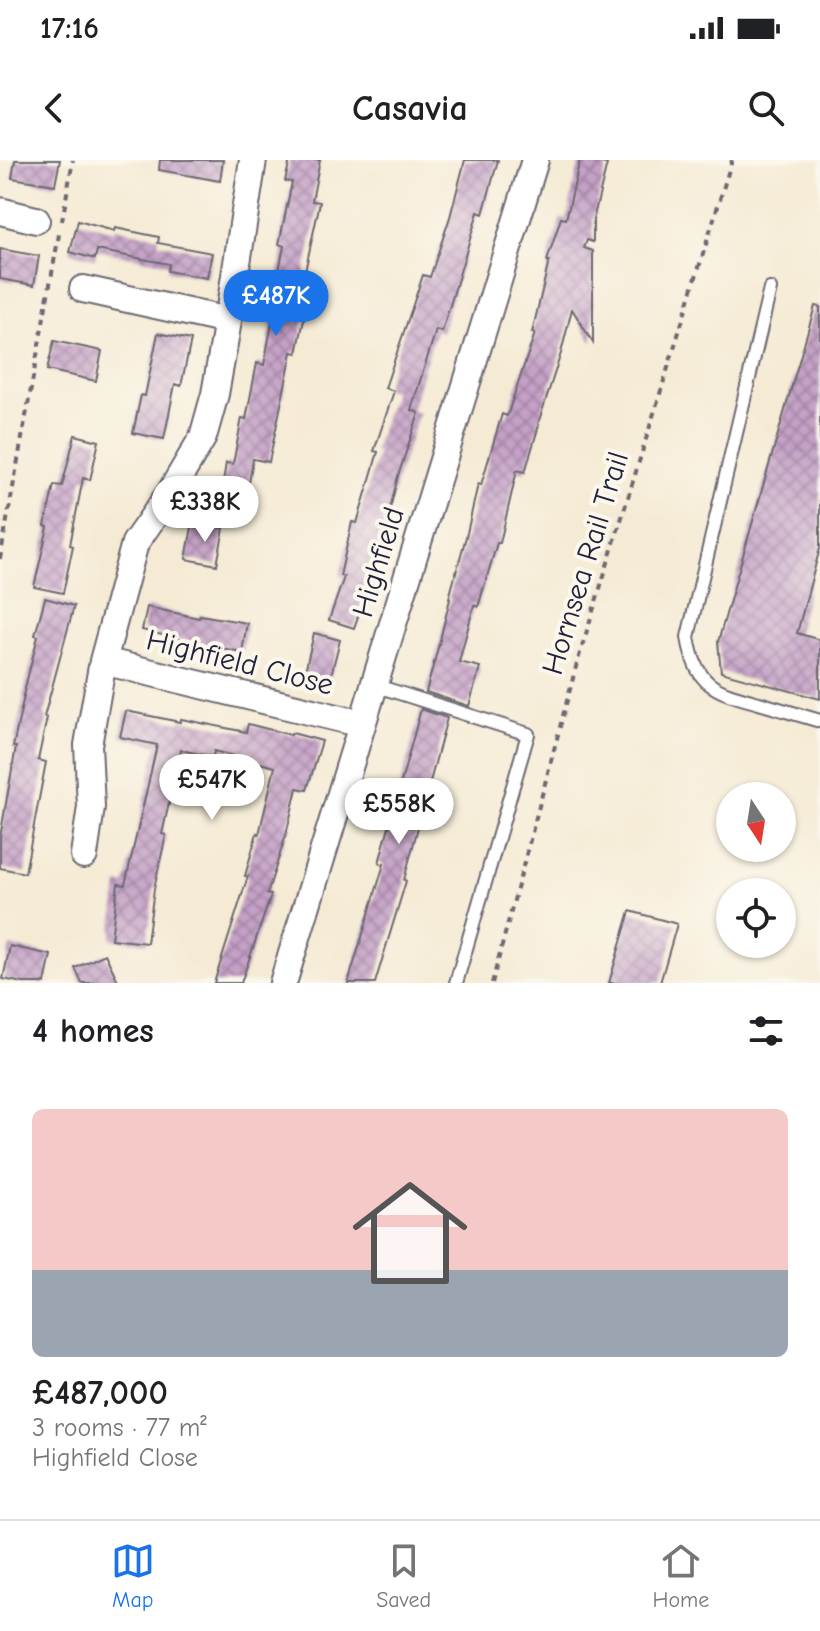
<!DOCTYPE html>
<meta charset="utf-8">
<style>
:root{--surface:#fff;--page:#f2f2f2;--text:#202124;--muted:#757577;--line:#e0e0e0;--accent:#1a73e8}
body{margin:0;font-family:"Comic Neue",sans-serif;background:var(--page);color:var(--text);height:100vh;display:flex;flex-direction:column;font-size:30px;white-space:nowrap}
*{box-sizing:border-box;margin:0}
p{font-size:26px;color:var(--muted)}
.icon{flex:none;width:44px;height:44px;fill:none;stroke:currentColor;stroke-width:2;stroke-linecap:round;stroke-linejoin:round}
.map{position:relative;height:823px;overflow:hidden}
.panel{display:flex;flex-direction:column;background:var(--surface);flex:1}
.panel>*{flex:none}
.needle{width:52px;rotate:168deg}
.fabs{position:absolute;left:716px;top:622px;display:grid;gap:16px}
.fabs a{display:grid;place-items:center;width:80px;height:80px;border-radius:50%;background:var(--surface);box-shadow:0 2px 6px #0004;font-size:40px}
.price{position:absolute;translate:-50% -68px;padding:0 18px;border-radius:28px;background:#fff;color:#222;font-size:26px;line-height:52px;filter:drop-shadow(0 2px 4px #0008)}
.price::after{content:'';position:absolute;left:50%;top:48px;width:24px;height:18px;margin-left:-12px;background:inherit;clip-path:polygon(0 0,100% 0,50% 100%)}
.price.on{background:var(--accent);color:#fff}
ul{padding:0;list-style:none}
li{display:grid;align-content:center;gap:16px;height:424px;padding:0 32px}
li span{display:grid;place-items:center;height:248px;border-radius:12px;color:#555}
li>.icon{margin-inline-start:auto}
span .icon{width:144px;height:144px;fill:#fffc;stroke-width:1}
li b{font-size:34px}
h2{display:flex;justify-content:space-between;align-items:center;height:96px;padding:0 32px;font-size:34px}
.status{display:flex;justify-content:space-between;align-items:center;height:56px;padding:0 40px;background:var(--surface);direction:ltr}
.status svg{height:22px;fill:currentColor}
header{display:flex;justify-content:space-between;align-items:center;height:104px;padding:0 32px;background:var(--surface);font-size:36px;font-weight:700}
.menu{display:flex;justify-content:space-around;align-items:center;height:112px;border-top:2px solid var(--line);background:var(--surface);font-size:22px;color:var(--muted)}
.menu a{display:grid;justify-items:center;gap:4px}
.menu .on{color:var(--accent)}
.map>svg:first-child{display:block}
.building{fill:url(#building-cross-hatch)}
.lines{fill:none;stroke-linecap:round;stroke-linejoin:round}
.lane-casing{stroke:#6c6871;stroke-width:16}
.street-casing{stroke:#6c6871;stroke-width:30}
.path{stroke:#6c6871;stroke-width:4;stroke-dasharray:6 6;stroke-linecap:butt}
.lane{stroke:#fff;stroke-width:12}
.street{stroke:#fff;stroke-width:26}
.labels{text-anchor:middle;stroke-width:8;stroke-linejoin:round;paint-order:stroke}
.street-label{font-size:30px;fill:#22223b;stroke:#fbf7ec}
</style>
<div class="status"><b>17:16</b><svg viewBox="0 0 49 12"><path d="M0 12V9h3v3zM5 12V6h3v6zM10 12V3h3v9zM15 12V0h3v12zM26 1h20v11H26zM47 4h2v5h-2z"/></svg></div>
<header><svg class="icon" aria-label="back" viewBox="0 0 24 24"><path d="M15 5l-7 7 7 7"/></svg>Casavia<svg class="icon" aria-label="search" viewBox="0 0 24 24"><circle cx="10" cy="10" r="6"/><path d="M15 15l6 6"/></svg></header>
<div class="map">
<svg width="820" height="823" viewBox="0 0 820 823">
<defs>
<pattern id="building-cross-hatch" width="8" height="8" patternUnits="userSpaceOnUse" patternTransform="scale(2)"><rect width="8" height="8" fill="#c5a1c7"/><path d="M0 0l8 8M0 8l8-8" fill="none" stroke="#a083a3"/></pattern>
</defs>
<rect width="100%" height="100%" fill="#fbf7ec"/>
<filter id="ink" filterUnits="userSpaceOnUse"><feTurbulence type="fractalNoise" baseFrequency=".0125" numOctaves="2"/><feDisplacementMap in="SourceGraphic" scale="16" xChannelSelector="R" yChannelSelector="G"/><feConvolveMatrix kernelMatrix="1 2 1 2 8 2 1 2 1" color-interpolation-filters="sRGB"/></filter>
<filter id="wash" filterUnits="userSpaceOnUse"><feTurbulence type="fractalNoise" baseFrequency=".006" numOctaves="4" result="noise"/><feDisplacementMap in="SourceGraphic" scale="32" xChannelSelector="R" yChannelSelector="G"/><feGaussianBlur stdDeviation="1.8" result="paint"/><feColorMatrix in="noise" values="0 0 0 0 0 0 0 0 0 0 0 0 0 0 0 0 0 1.4 0 .05"/><feComposite in="paint" operator="in"/></filter>
<g filter="url(#wash)">
<rect width="100%" height="100%" fill="#f5ebd5"/>
<g id="blocks">
<path class="building" d="M 15,0 L 60,0 L 55,25 L 12,18 Z
M 160,0 L 223,0 L 220,21 L 159,10 Z
M 290,0 L 320,0 L 312,41 L 320,42 L 296,153 L 305,155 L 297,193 L 292,192 L 269,302 L 253,299 L 244,353 L 219,349 L 226,303 L 233,304 L 242,258 L 246,259 L 257,203 L 264,205 L 278,131 L 275,130 L 284,86 L 279,84 L 292,22 L 285,21 Z
M 465,0 L 498,0 L 483,54 L 478,52 L 442,172 L 436,170 L 411,250 L 419,253 L 398,316 L 372,423 L 370,422 L 354,468 L 329,460 L 344,417 L 340,416 L 352,362 L 357,363 L 378,292 L 374,291 L 394,231 L 385,228 L 423,115 L 430,117 L 450,57 Z
M 580,0 L 607,4 L 593,60 L 593,82 L 587,80 L 584,88 L 593,91 L 593,183 L 572,149 L 561,193 L 538,264 L 539,265 L 525,312 L 517,310 L 500,383 L 497,383 L 478,447 L 474,445 L 459,502 L 480,507 L 469,546 L 426,532 L 439,484 L 450,439 L 449,438 L 467,373 L 478,324 L 481,325 L 502,254 L 507,256 L 535,173 L 532,173 L 549,101 L 547,101 L 561,58 L 566,59 Z
M 78,61 L 114,71 L 115,68 L 159,77 L 158,83 L 212,93 L 207,118 L 167,111 L 169,104 L 132,97 L 97,90 L 95,99 L 70,92 Z
M 0,89 L 39,96 L 34,125 L 0,119 Z
M 815,146 L 820,147 L 820,388 L 797,473 L 820,480 L 820,539 L 721,512 L 718,482 Z
M 158,173 L 191,180 L 181,226 L 175,224 L 164,279 L 133,273 L 141,235 L 145,236 Z
M 54,181 L 102,191 L 96,221 L 47,210 Z
M 75,275 L 99,281 L 90,320 L 83,318 L 70,385 L 73,386 L 63,433 L 34,427 L 48,367 L 45,366 L 54,325 L 62,326 Z
M 193,362 L 224,368 L 217,405 L 186,399 Z
M 45,438 L 74,446 L 44,557 L 47,558 L 38,600 L 46,602 L 25,713 L 0,708 L 0,677 L 16,587 L 13,587 L 24,536 L 23,536 L 38,476 L 35,475 Z
M 147,447 L 199,458 L 200,455 L 247,463 L 242,492 L 195,483 L 142,470 Z
M 314,473 L 340,480 L 329,523 L 304,516 Z
M 421,549 L 447,558 L 404,720 L 406,721 L 375,823 L 348,823 L 384,704 L 379,703 Z
M 126,551 L 180,562 L 181,559 L 246,572 L 248,564 L 291,575 L 292,573 L 322,581 L 307,630 L 297,628 L 286,675 L 267,734 L 271,735 L 241,823 L 214,823 L 248,716 L 245,716 L 257,673 L 259,674 L 275,607 L 214,591 L 213,597 L 181,590 L 162,674 L 166,675 L 154,729 L 147,783 L 111,779 L 118,724 L 125,725 L 157,585 L 120,577 Z
M 630,751 L 677,764 L 660,823 L 609,823 Z
M 10,786 L 51,795 L 45,823 L 23,823 L 3,819 Z
M 105,794 L 119,823 L 82,823 L 75,808 Z"/>
</g>
</g>
<g filter="url(#ink)">
<use href="#blocks" fill-opacity="0" stroke="#6c6871" stroke-width="2"/>
<g class="lines">
<defs>
<path id="lane" d="M 770,129 L 688,477 C 696,527 715,531 759,543 C 780,549 800,555 820,561
M 374,525 L 528,574 L 456,823"/>
<path id="street" d="M 0,51 L 36,60
M 83,129 L 228,161
M 103,501 L 362,564
M 84,695 L 91,647 L 88,585 L 103,501 L 135,383 L 170,333 L 203,277 L 215,234 L 228,161 L 253,0
M 283,823 L 535,0"/>
</defs>
<use href="#lane" class="lane-casing"/>
<use href="#street" class="street-casing"/>
<path class="path" d="M 62,61 L 73,0
M 0,399 L 60,69
M 492,823 L 577,503 L 732,0"/>
<use href="#lane" class="lane"/>
<use href="#street" class="street"/>
</g>
</g>
<g class="labels">
<g class="street-label">
<text transform="translate(378 402) rotate(-73)" y="10">Highfield</text>
<text transform="translate(585 403) rotate(-73)" y="10">Hornsea Rail Trail</text>
<text transform="translate(240 502) rotate(14)" y="10">Highfield Close</text>
</g>
</g>
</svg>
<div class="fabs">
<a><svg class="needle" viewBox="-14 -14 28 28"><path d="M0-13l5 13h-10z" fill="#e53935"/><path d="M0 13l5-13h-10z" fill="#757577"/></svg></a>
<a><svg class="icon" aria-label="locate" viewBox="0 0 24 24"><circle cx="12" cy="12" r="6"/><path d="M12 2v4M12 18v4M2 12h4M18 12h4"/></svg></a>
</div>
<b class="price on" style="left:276px;top:178px">£487K</b>
<b class="price" style="left:205px;top:384px">£338K</b>
<b class="price" style="left:212px;top:662px">£547K</b>
<b class="price" style="left:399px;top:686px">£558K</b>
</div>
<section class="panel">
<h2>4 homes<svg class="icon" aria-label="filters" viewBox="0 0 24 24"><path d="M4 7h16M4 17h16"/><circle cx="9" cy="7" r="2"/><circle cx="15" cy="17" r="2"/></svg></h2>
<ul>
<li><span style="background:linear-gradient(#f6c9c9 65%,#9aa5b1 0)"><svg class="icon" aria-label="home" viewBox="0 0 24 24"><path d="M3 11l9-7 9 7M6 9v11h12V9"/></svg></span><div><b>£487,000</b><p>3 rooms · 77 m²</p><p>Highfield Close</p></div></li>
</ul>
</section>
<nav class="menu">
<a class="on"><svg class="icon" aria-label="map" viewBox="0 0 24 24"><path d="M3 6l6-2 6 2 6-2v14l-6 2-6-2-6 2zM9 4v14M15 6v14"/></svg>Map</a>
<a><svg class="icon" aria-label="saved" viewBox="0 0 24 24"><path d="M7 4h10v16l-5-4-5 4z"/></svg>Saved</a>
<a><svg class="icon" aria-label="home" viewBox="0 0 24 24"><path d="M3 11l9-7 9 7M6 9v11h12V9"/></svg>Home</a>
</nav>
